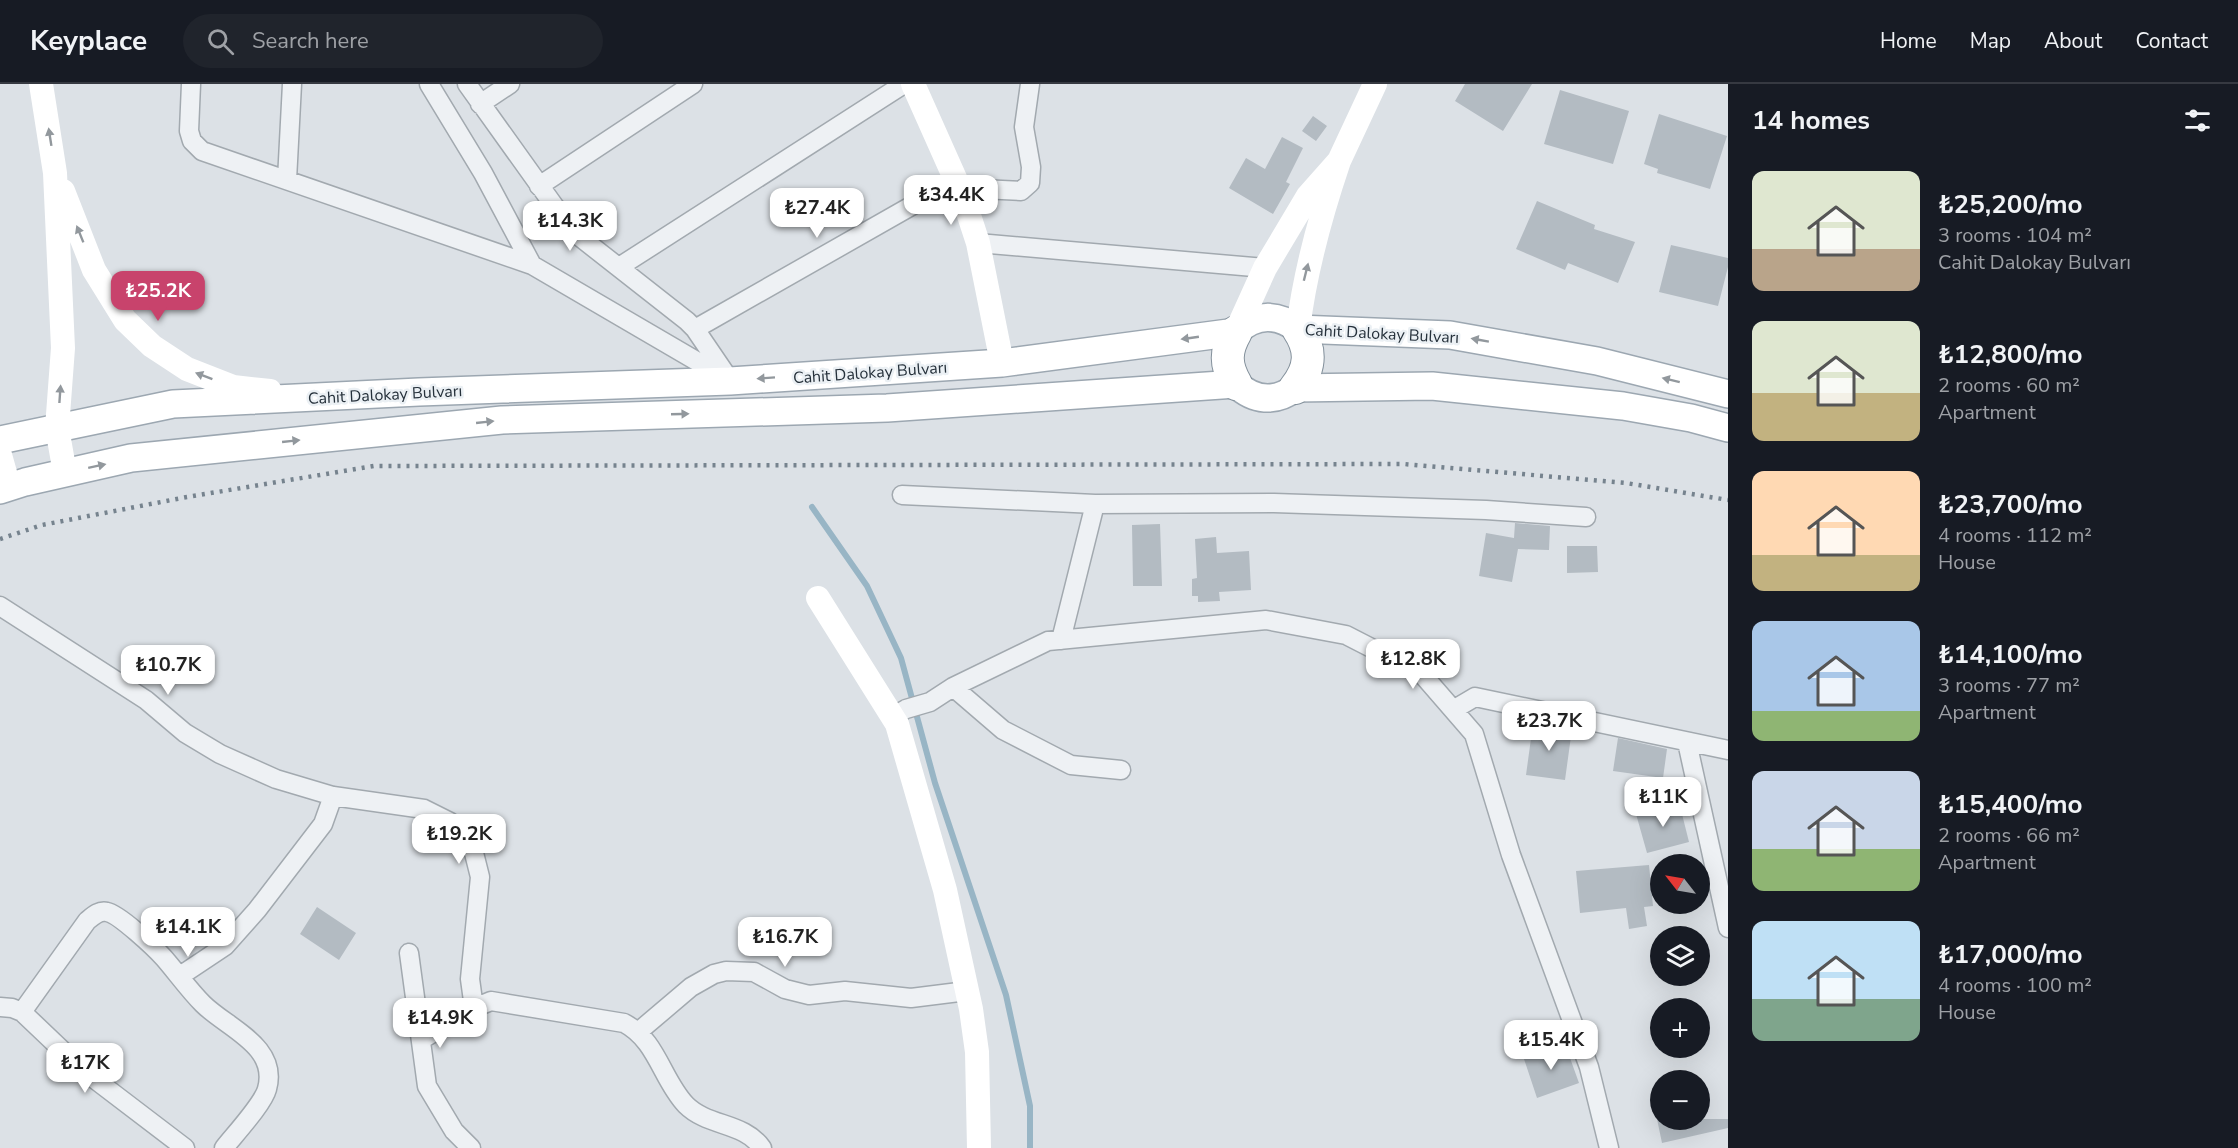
<!DOCTYPE html>
<meta charset="utf-8">
<style>
:root{--surface:#171b24;--page:#20242c;--text:#f1f3f6;--muted:#9ea1a6;--line:#363941;--accent:#c8436c}
body{margin:0;font-family:"Nunito Sans",sans-serif;background:var(--page);color:var(--text);height:100vh;display:flex;flex-direction:column;font-size:22px;white-space:nowrap}
*{box-sizing:border-box;margin:0}
p{font-size:20px;color:var(--muted)}
.icon{flex:none;width:33px;height:33px;fill:none;stroke:currentColor;stroke-width:2;stroke-linecap:round;stroke-linejoin:round}
.map{position:relative;flex:1;overflow:hidden}
.details{display:flex;flex-direction:column;background:var(--surface);width:510px}
.details>*{flex:none}
.needle{width:39px;rotate:301deg}
.fabs{position:absolute;left:1650px;top:770px;display:grid;gap:12px}
.fabs a{display:grid;place-items:center;width:60px;height:60px;border-radius:50%;background:var(--surface);box-shadow:0 6px 24px #0002;font-size:30px}
.price{position:absolute;translate:-50% -51px;padding:0 14px;border-radius:12px;background:#fff;color:#222;font-size:20px;line-height:39px;filter:drop-shadow(0 2px 3px #0008)}
.price::after{content:'';position:absolute;left:50%;top:36px;width:18px;height:14px;margin-left:-9px;background:inherit;clip-path:polygon(0 0,100% 0,50% 100%)}
.price.on{background:var(--accent);color:#fff}
ul{padding:0;list-style:none}
li{display:flex;align-items:center;gap:18px;height:150px;padding:0 24px}
li span{display:grid;place-items:center;flex:none;width:168px;height:120px;border-radius:12px;color:#555}
li>.icon{margin-inline-start:auto}
span .icon{width:72px;height:72px;fill:#fffc;stroke-width:1}
li b{font-size:26px}
h2{display:flex;justify-content:space-between;align-items:center;height:72px;padding:0 24px;font-size:26px}
header{display:flex;align-items:center;gap:36px;box-sizing:border-box;height:84px;padding:0 30px;background:var(--surface);border-bottom:2px solid var(--line)}
header strong{font-size:28px}
nav{display:flex;gap:33px;margin-inline-start:auto;font-size:21px}
.search{width:420px;height:54px;background:var(--page);display:flex;align-items:center;gap:15px;box-sizing:border-box;padding:0 21px;border-radius:33px;color:var(--muted);font-size:22px}
main{display:flex;flex:1;min-height:0}
.map>svg:first-child{display:block}
.lines{fill:none;stroke-linecap:round;stroke-linejoin:round}
.stream{stroke:#98b5c5;stroke-width:6}
.building{fill:#b3bbc2}
.street-casing{stroke:#a2a9af;stroke-width:21}
.primary-casing{stroke:#9ca7b1;stroke-width:30}
.highway-casing{stroke:#84919c;stroke-width:34}
.street{stroke:#eef1f4;stroke-width:18}
.secondary{stroke:#fff;stroke-width:24}
.primary{stroke:#fff;stroke-width:27}
.highway{stroke:#fff;stroke-width:32}
.rail{stroke:#76838e;stroke-width:4.5;stroke-dasharray:3 6;stroke-linecap:butt}
.oneway{fill:#92989d}
.labels{text-anchor:middle;stroke-width:5;stroke-linejoin:round;paint-order:stroke}
.street-label{font-size:16px;fill:#26313b;stroke:#ebf0f4}
</style>
<header>
<strong>Keyplace</strong>
<div class="search"><svg class="icon" aria-label="search" viewBox="0 0 24 24"><circle cx="10" cy="10" r="6"/><path d="M15 15l6 6"/></svg>Search here</div>
<nav><a>Home</a><a>Map</a><a>About</a><a>Contact</a></nav>
</header>
<main>
<div class="map">
<svg width="1728" height="1064" viewBox="0 0 1728 1064">
<rect width="100%" height="100%" fill="#dce1e6"/>
<g class="lines">
<path class="stream" d="M 812,423 L 867,502 L 901,574 L 935,699 L 1006,911 L 1030,1022 L 1030,1064"/>
</g>
<path class="building" d="M 1465,0 L 1532,0 L 1503,47 L 1455,17 Z
M 1560,6 L 1629,27 L 1613,80 L 1544,60 Z
M 1659,30 L 1727,52 L 1710,105 L 1657,89 L 1658,85 L 1644,80 Z
M 1313,32 L 1327,42 L 1316,57 L 1302,47 Z
M 1282,53 L 1303,64 L 1286,98 L 1290,100 L 1273,130 L 1229,104 L 1246,74 L 1265,85 Z
M 1537,117 L 1595,141 L 1594,145 L 1635,158 L 1618,199 L 1568,179 L 1565,186 L 1516,165 Z
M 1671,161 L 1728,174 L 1728,183 L 1718,222 L 1659,208 Z
M 1515,439 L 1550,442 L 1549,466 L 1518,465 L 1512,498 L 1479,492 L 1486,449 L 1514,454 Z
M 1160,440 L 1162,502 L 1133,502 L 1132,441 Z
M 1216,453 L 1217,469 L 1249,467 L 1251,506 L 1219,508 L 1220,517 L 1198,518 L 1198,512 L 1192,512 L 1192,495 L 1197,494 L 1195,455 Z
M 1567,462 L 1597,462 L 1598,488 L 1567,489 Z
M 1533,640 L 1572,645 L 1565,696 L 1526,691 Z
M 1618,654 L 1667,665 L 1663,694 L 1613,687 Z
M 1679,718 L 1689,758 L 1647,769 L 1636,730 Z
M 1649,781 L 1653,822 L 1644,823 L 1647,842 L 1629,845 L 1626,824 L 1580,829 L 1576,787 Z
M 317,823 L 356,849 L 339,876 L 300,850 Z
M 1565,960 L 1579,999 L 1537,1014 L 1524,975 Z
M 1657,1035 L 1728,1035 L 1728,1044 L 1662,1059 Z"/>
<g class="lines">
<defs>
<path id="street" d="M 191,0 L 189,47 L 192,57 L 202,67 L 532,181 L 729,296
M 429,0 L 483,89 L 532,181
M 467,0 L 555,123 L 580,153 L 687,237 L 695,245 L 727,292
M 480,20 L 510,0
M 287,96 L 292,0
M 539,102 L 693,0
M 962,110 L 981,105 L 1021,107 L 1030,99 L 1031,83 L 1024,43 L 1030,0
M 978,159 L 1265,184
M 619,183 L 904,0
M 695,245 L 957,96
M 902,411 L 1095,420 L 1274,419 L 1486,426 L 1586,433
M 0,522 L 146,616 L 185,649 L 220,670 L 276,695 L 333,712 L 424,725 L 450,738 L 469,758 L 474,769 L 480,793 L 470,895 L 474,924
M 1061,556 L 1095,420
M 953,603 L 1003,646 L 1071,681 L 1121,686
M 1453,626 L 1475,613 L 1728,666
M 892,633 L 906,625 L 930,618 L 953,603 L 1048,557 L 1266,536 L 1346,551 L 1422,590 L 1474,650 L 1511,771 L 1589,983 L 1609,1064
M 1687,658 L 1728,844
M 409,869 L 427,1002 L 454,1047 L 471,1064
M 180,892 L 225,862 L 257,826 L 323,740 L 333,712
M 0,923 L 12,924 L 22,928 L 84,987 L 185,1064
M 22,928 L 87,837 C 93,832 99,826 107,828 C 119,830 155,864 164,874 C 177,889 189,906 203,920 C 227,944 279,962 267,1005 C 263,1020 235,1050 224,1064
M 638,948 L 691,903 L 714,890 L 726,887 L 754,888 L 785,905 L 809,911 L 845,907 L 911,914 L 967,907
M 421,956 L 474,924 L 491,917 L 624,939 C 657,956 662,996 686,1021 C 708,1043 744,1038 762,1064"/>
<path id="primary" d="M 0,356 L 173,320 L 419,308 L 730,297 L 1002,279 L 1236,248 C 1255,229 1277,229 1298,245 L 1450,251 L 1597,277 L 1728,310
M 0,406 L 25,398 L 131,374 L 502,336 L 887,324 L 1236,300 C 1254,317 1275,319 1295,304 L 1432,302 L 1623,322 L 1691,334 L 1728,344"/>
<path id="highway" d="M 1236,248 C 1225,267 1225,281 1236,300
M 1295,304 C 1311,284 1312,266 1298,245"/>
</defs>
<use href="#street" class="street-casing"/>
<use href="#primary" class="primary-casing"/>
<use href="#highway" class="highway-casing"/>
<use href="#street" class="street"/>
<path class="secondary" d="M 41,0 L 55,89 L 63,264 L 57,344 L 65,389
M 913,0 L 962,110 L 978,159 L 1002,279
M 1339,77 L 1375,0
M 63,107 L 94,186 L 125,236 L 152,262 L 187,285 L 233,303 L 270,307
M 1236,248 L 1265,184 L 1308,112 L 1339,77 C 1320,133 1305,187 1298,245
M 0,371 L 9,403
M 818,514 L 897,640 L 945,806 L 971,925 L 977,968 L 979,1064"/>
<use href="#primary" class="primary"/>
<use href="#highway" class="highway"/>
<path class="rail" d="M 0,455 L 42,441 L 187,413 L 374,382 L 1404,380 L 1626,399 L 1728,416"/>
</g>
<defs><path id="oneway-solid" d="M-6-.8H1V-3.2L6.5 0L1 3.2V.8H-6Z" transform="scale(1.5)"/></defs>
<g class="oneway">
<use href="#oneway-solid" transform="translate(50 53) rotate(-99)"/>
<use href="#oneway-solid" transform="translate(80 150) rotate(-112)"/>
<use href="#oneway-solid" transform="translate(1306 188) rotate(-76)"/>
<use href="#oneway-solid" transform="translate(1190 254) rotate(172)"/>
<use href="#oneway-solid" transform="translate(1480 256) rotate(-170)"/>
<use href="#oneway-solid" transform="translate(204 292) rotate(-159)"/>
<use href="#oneway-solid" transform="translate(766 294) rotate(176)"/>
<use href="#oneway-solid" transform="translate(1671 296) rotate(-166)"/>
<use href="#oneway-solid" transform="translate(60 310) rotate(-86)"/>
<use href="#oneway-solid" transform="translate(680 330) rotate(-2)"/>
<use href="#oneway-solid" transform="translate(485 338) rotate(-6)"/>
<use href="#oneway-solid" transform="translate(291 357) rotate(-6)"/>
<use href="#oneway-solid" transform="translate(97 382) rotate(-12)"/>
</g>
<g class="labels">
<g class="street-label">
<text transform="translate(1382 249) rotate(3)" y="6">Cahit Dalokay Bulvarı</text>
<text transform="translate(870 288) rotate(-4)" y="6">Cahit Dalokay Bulvarı</text>
<text transform="translate(385 310) rotate(-3)" y="6">Cahit Dalokay Bulvarı</text>
</g>
</g>
</svg>
<div class="fabs">
<a><svg class="needle" viewBox="-14 -14 28 28"><path d="M0-13l5 13h-10z" fill="#e53935"/><path d="M0 13l5-13h-10z" fill="#9ea1a6"/></svg></a>
<a><svg class="icon" aria-label="layers" viewBox="0 0 24 24"><path d="M12 4l9 5-9 5-9-5zM3 14l9 5 9-5"/></svg></a>
<a>+</a>
<a>−</a>
</div>
<b class="price" style="left:951px;top:142px">₺34.4K</b>
<b class="price" style="left:817px;top:155px">₺27.4K</b>
<b class="price" style="left:570px;top:168px">₺14.3K</b>
<b class="price on" style="left:158px;top:238px">₺25.2K</b>
<b class="price" style="left:1413px;top:606px">₺12.8K</b>
<b class="price" style="left:168px;top:612px">₺10.7K</b>
<b class="price" style="left:1549px;top:668px">₺23.7K</b>
<b class="price" style="left:1663px;top:744px">₺11K</b>
<b class="price" style="left:459px;top:781px">₺19.2K</b>
<b class="price" style="left:188px;top:874px">₺14.1K</b>
<b class="price" style="left:785px;top:884px">₺16.7K</b>
<b class="price" style="left:440px;top:965px">₺14.9K</b>
<b class="price" style="left:1551px;top:987px">₺15.4K</b>
<b class="price" style="left:85px;top:1010px">₺17K</b>
</div>
<section class="details">
<h2>14 homes<svg class="icon" aria-label="filters" viewBox="0 0 24 24"><path d="M4 7h16M4 17h16"/><circle cx="9" cy="7" r="2"/><circle cx="15" cy="17" r="2"/></svg></h2>
<ul>
<li><span style="background:linear-gradient(#dfe7d0 65%,#b9a48a 0)"><svg class="icon" aria-label="home" viewBox="0 0 24 24"><path d="M3 11l9-7 9 7M6 9v11h12V9"/></svg></span><div><b>₺25,200/mo</b><p>3 rooms · 104 m²</p><p>Cahit Dalokay Bulvarı</p></div></li>
<li><span style="background:linear-gradient(#dfe7d0 60%,#c2b280 0)"><svg class="icon" aria-label="home" viewBox="0 0 24 24"><path d="M3 11l9-7 9 7M6 9v11h12V9"/></svg></span><div><b>₺12,800/mo</b><p>2 rooms · 60 m²</p><p>Apartment</p></div></li>
<li><span style="background:linear-gradient(#ffd9b3 70%,#c2b280 0)"><svg class="icon" aria-label="home" viewBox="0 0 24 24"><path d="M3 11l9-7 9 7M6 9v11h12V9"/></svg></span><div><b>₺23,700/mo</b><p>4 rooms · 112 m²</p><p>House</p></div></li>
<li><span style="background:linear-gradient(#a9c7e8 75%,#8fb573 0)"><svg class="icon" aria-label="home" viewBox="0 0 24 24"><path d="M3 11l9-7 9 7M6 9v11h12V9"/></svg></span><div><b>₺14,100/mo</b><p>3 rooms · 77 m²</p><p>Apartment</p></div></li>
<li><span style="background:linear-gradient(#c9d6e8 65%,#8fb573 0)"><svg class="icon" aria-label="home" viewBox="0 0 24 24"><path d="M3 11l9-7 9 7M6 9v11h12V9"/></svg></span><div><b>₺15,400/mo</b><p>2 rooms · 66 m²</p><p>Apartment</p></div></li>
<li><span style="background:linear-gradient(#bfe0f5 65%,#7fa58c 0)"><svg class="icon" aria-label="home" viewBox="0 0 24 24"><path d="M3 11l9-7 9 7M6 9v11h12V9"/></svg></span><div><b>₺17,000/mo</b><p>4 rooms · 100 m²</p><p>House</p></div></li>
</ul>
</section>
</main>
